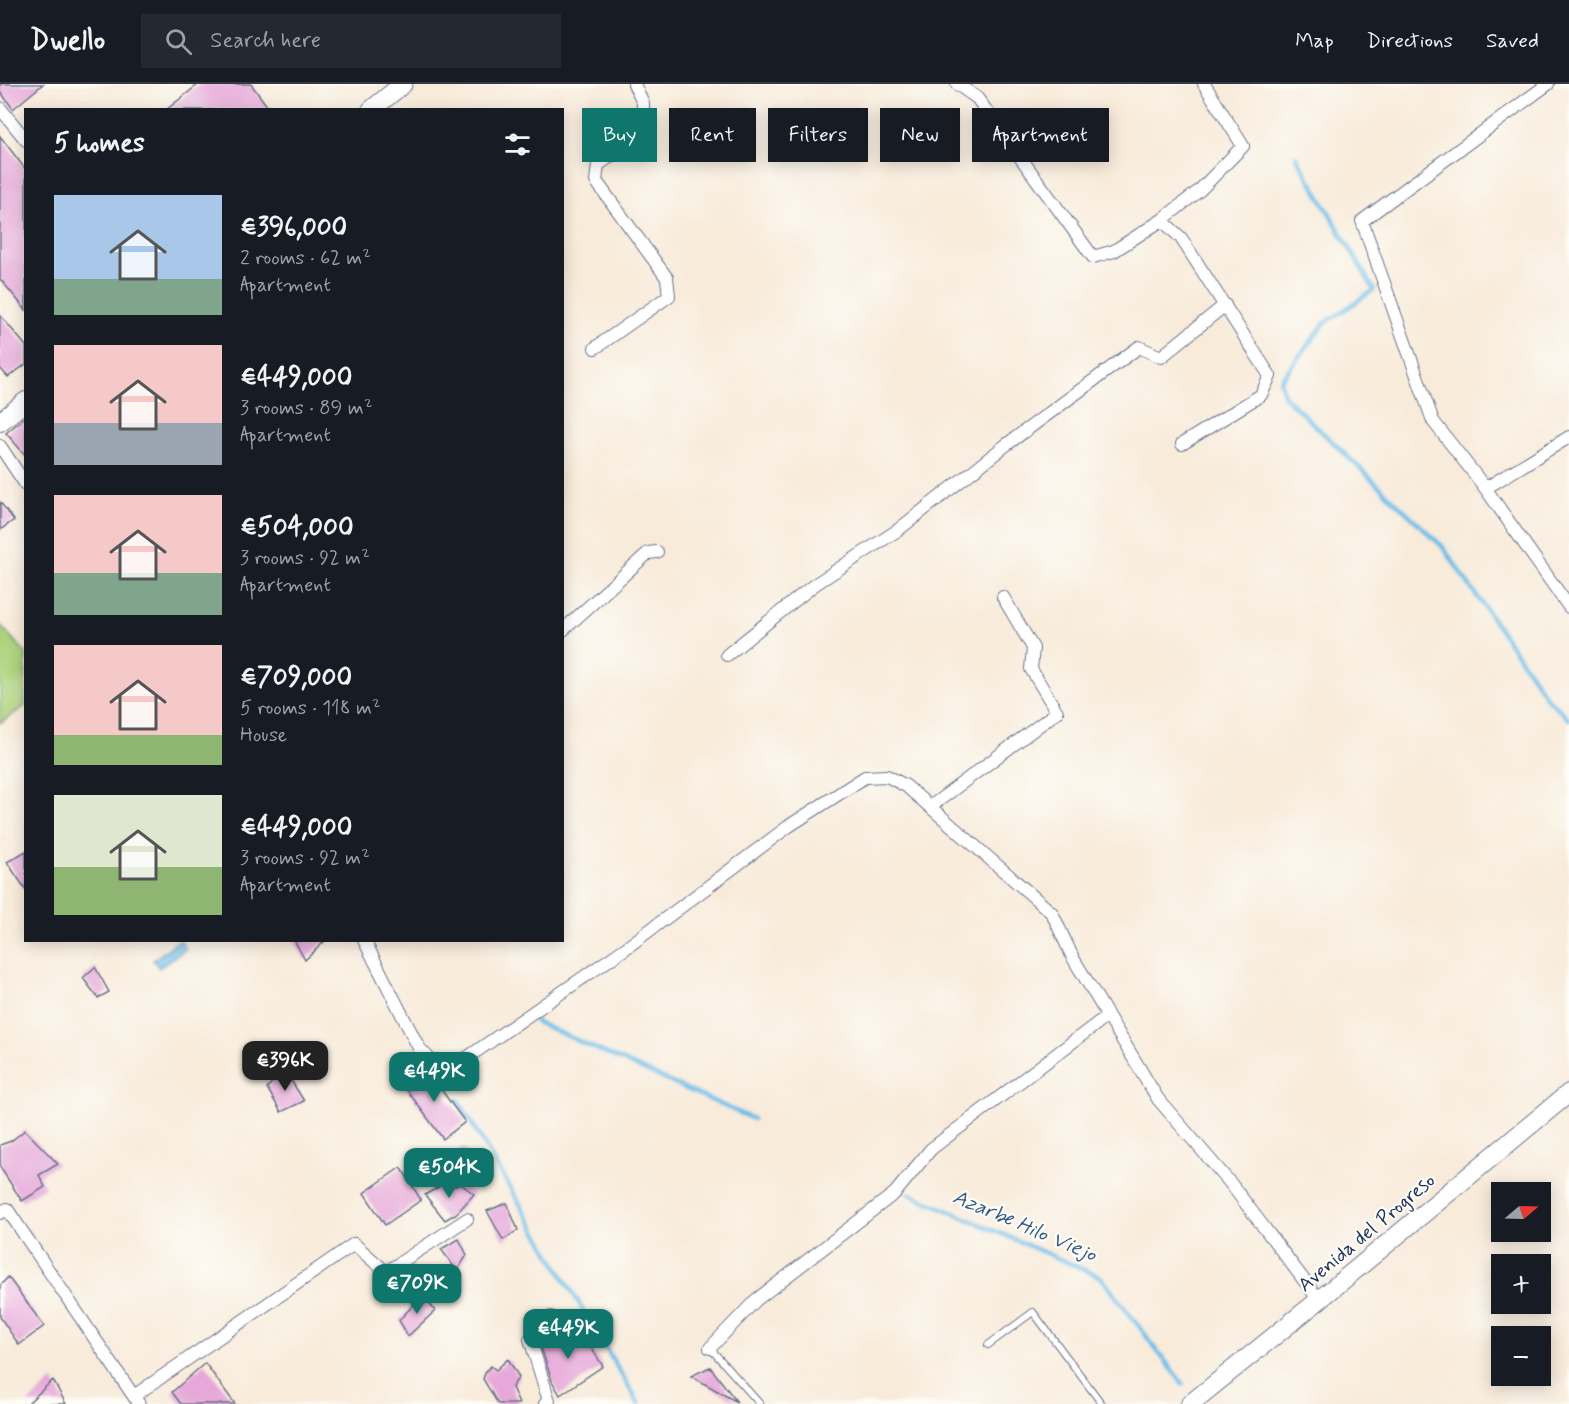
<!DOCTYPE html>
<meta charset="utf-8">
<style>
:root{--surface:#171b24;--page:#242831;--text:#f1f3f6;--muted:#9ea1a6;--line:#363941;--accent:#0f766e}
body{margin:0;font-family:Mynerve,sans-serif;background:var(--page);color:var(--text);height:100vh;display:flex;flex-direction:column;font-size:22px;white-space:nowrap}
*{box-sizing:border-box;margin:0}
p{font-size:20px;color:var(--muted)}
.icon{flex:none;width:33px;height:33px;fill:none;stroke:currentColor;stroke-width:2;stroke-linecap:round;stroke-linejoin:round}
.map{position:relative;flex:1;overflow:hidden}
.drawer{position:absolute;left:24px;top:24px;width:540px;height:834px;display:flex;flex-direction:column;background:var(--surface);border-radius:0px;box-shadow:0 3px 15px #0003}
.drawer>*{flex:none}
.hud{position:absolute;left:582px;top:24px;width:570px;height:54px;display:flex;gap:12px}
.needle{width:39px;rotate:71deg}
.buttons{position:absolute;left:1491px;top:1098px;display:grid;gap:12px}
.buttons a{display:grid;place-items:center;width:60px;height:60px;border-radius:0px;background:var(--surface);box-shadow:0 3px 15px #0003;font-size:30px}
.price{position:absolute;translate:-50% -51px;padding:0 14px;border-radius:12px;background:var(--accent);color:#fff;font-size:20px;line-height:39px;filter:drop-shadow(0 2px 3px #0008)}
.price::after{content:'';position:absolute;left:50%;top:36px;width:18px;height:14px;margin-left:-9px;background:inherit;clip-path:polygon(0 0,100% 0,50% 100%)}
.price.current{background:#222;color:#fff}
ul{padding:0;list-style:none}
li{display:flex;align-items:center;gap:18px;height:150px;padding:0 30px}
li span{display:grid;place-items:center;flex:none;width:168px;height:120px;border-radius:0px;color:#555}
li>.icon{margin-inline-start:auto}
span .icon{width:72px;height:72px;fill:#fffc;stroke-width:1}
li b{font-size:26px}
h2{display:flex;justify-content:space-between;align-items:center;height:72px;padding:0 30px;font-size:26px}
.tag{padding:0 21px;border-radius:0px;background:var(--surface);box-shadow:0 3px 15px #0003;font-size:21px;line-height:54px}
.tag.current{background:var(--accent);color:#fff}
header{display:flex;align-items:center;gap:36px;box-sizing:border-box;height:84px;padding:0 30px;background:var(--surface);border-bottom:2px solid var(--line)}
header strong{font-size:28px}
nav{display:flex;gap:33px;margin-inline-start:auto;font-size:21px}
.search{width:420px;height:54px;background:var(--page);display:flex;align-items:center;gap:15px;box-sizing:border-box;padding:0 21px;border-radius:0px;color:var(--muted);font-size:22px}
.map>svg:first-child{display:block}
.green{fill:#add37d;stroke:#64816e;stroke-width:1.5}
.water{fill:#6dbde8;stroke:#4476a3;stroke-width:1.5}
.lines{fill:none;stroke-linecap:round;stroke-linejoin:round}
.stream{stroke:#6dbde8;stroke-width:4.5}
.building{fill:#e6a7d9}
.service-casing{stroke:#687189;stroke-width:8}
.minor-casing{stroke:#687189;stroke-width:14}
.secondary-casing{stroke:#687189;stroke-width:20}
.service{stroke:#fff;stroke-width:6}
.minor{stroke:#fff;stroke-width:12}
.secondary{stroke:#fff;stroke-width:18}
.labels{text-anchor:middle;stroke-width:4.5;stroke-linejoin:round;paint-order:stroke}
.street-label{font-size:20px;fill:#1b2f5e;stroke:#fdfcf7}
.water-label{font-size:21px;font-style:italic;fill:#345a87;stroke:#fdfcf7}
</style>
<header>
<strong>Dwello</strong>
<div class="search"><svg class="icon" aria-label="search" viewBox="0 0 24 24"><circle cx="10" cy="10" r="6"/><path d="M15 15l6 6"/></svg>Search here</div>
<nav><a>Map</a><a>Directions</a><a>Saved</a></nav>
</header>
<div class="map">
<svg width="1569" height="1320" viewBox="0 0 1569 1320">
<rect width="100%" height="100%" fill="#fdfcf7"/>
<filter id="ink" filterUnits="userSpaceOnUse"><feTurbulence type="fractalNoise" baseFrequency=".0167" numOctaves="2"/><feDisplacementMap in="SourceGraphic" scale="12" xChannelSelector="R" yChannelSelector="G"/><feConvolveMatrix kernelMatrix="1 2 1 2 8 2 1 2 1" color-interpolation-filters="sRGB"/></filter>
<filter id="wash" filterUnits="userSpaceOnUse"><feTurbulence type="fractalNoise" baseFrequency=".008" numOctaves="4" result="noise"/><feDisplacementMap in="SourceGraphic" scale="24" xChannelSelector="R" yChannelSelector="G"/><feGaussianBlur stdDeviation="1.35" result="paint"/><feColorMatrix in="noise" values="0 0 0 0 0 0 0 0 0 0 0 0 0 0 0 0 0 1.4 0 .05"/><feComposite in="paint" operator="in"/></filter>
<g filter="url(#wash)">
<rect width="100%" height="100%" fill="#f8ebda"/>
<path class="green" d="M 0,541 L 26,569 L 25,622 L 0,639 Z"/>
<path class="water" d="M 178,857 L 181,857 L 186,865 L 159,884 L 153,876 Z
M 463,1065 L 471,1077 L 455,1088 L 447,1077 Z"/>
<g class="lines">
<path class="stream" d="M 1296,72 L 1374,206 L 1325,239 L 1280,297 L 1285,313 L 1443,463 L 1547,614 L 1569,635
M 533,932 L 536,938 L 753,1035
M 458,1016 L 639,1320
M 910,1110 L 1101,1193 L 1183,1300"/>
</g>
<g id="blocks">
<path class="building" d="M 0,0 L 43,0 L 13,25 L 0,7 Z
M 199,0 L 251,0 L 270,26 L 166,26 Z
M 0,52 L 26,86 L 26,226 L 0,195 Z
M 0,231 L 26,262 L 26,280 L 8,293 L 0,284 Z
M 26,332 L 26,372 L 6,349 Z
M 0,418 L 14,436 L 0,446 Z
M 26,767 L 26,806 L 7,778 Z
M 294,856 L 326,856 L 305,876 Z
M 95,883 L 109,908 L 98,914 L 83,894 Z
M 423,981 L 465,1038 L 443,1055 L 404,1002 Z
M 284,985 L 304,1017 L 281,1028 L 267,1004 Z
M 25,1046 L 58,1080 L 39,1091 L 45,1103 L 22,1117 L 0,1083 L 0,1061 L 11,1057 Z
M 401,1083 L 421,1116 L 385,1141 L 364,1109 Z
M 452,1095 L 455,1102 L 461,1100 L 474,1110 L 457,1129 L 445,1136 L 425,1111 Z
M 507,1119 L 518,1146 L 503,1156 L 487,1127 Z
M 459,1155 L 467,1171 L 457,1187 L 441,1165 Z
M 8,1193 L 44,1242 L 19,1261 L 0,1233 L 0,1202 Z
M 423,1211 L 435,1227 L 408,1252 L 399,1236 Z
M 557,1244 L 570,1261 L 584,1253 L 603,1282 L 560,1311 L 552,1297 L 539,1257 Z
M 508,1275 L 519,1293 L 512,1303 L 519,1320 L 498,1320 L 483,1295 L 486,1287 L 491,1282 L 496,1286 Z
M 205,1279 L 235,1320 L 181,1320 L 172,1308 Z
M 710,1283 L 737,1318 L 691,1292 Z
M 53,1296 L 66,1320 L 27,1320 Z"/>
</g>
</g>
<g filter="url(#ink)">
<use href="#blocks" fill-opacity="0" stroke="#687189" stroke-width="1.5"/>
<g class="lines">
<defs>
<path id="service" d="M 988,1261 L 1033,1228 L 1102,1320
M 710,1264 L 760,1320"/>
<path id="minor" d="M 957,0 L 977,14 L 1093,173 L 1114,167 L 1162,136 L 1181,154 L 1270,292 L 1261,311 L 1182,360
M 1548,0 L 1362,137 L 1433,337 L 1483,401 L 1569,523
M 0,24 L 26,56
M 1162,136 L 1200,106 L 1243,62 L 1204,0
M 595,264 L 669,212 L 667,194 L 596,97 L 598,81 L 643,49 L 643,19 L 634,0
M 0,362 L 26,401
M 1486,404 L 1569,353
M 562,547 L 648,469 L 657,468
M 727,571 L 814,501 L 898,446 L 1006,361 L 1139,263 L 1161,273 L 1225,221
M 930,723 L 1057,628 L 1031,585 L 1033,564 L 1003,513
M 364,856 L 419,964 L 440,986 L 452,984 L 626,864 L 789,742 L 865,693 L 887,692 L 906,702 L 1052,829 L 1073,874 L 1158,1015 L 1231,1100 L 1319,1216
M 0,1129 L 7,1125 L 139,1320
M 710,1264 L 756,1216 L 895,1109 L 931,1065 L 1107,932
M 134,1312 L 354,1160 L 386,1188 L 467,1135
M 545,1320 L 549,1317 L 530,1255 L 551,1233"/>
<path id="secondary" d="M 371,26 L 403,0
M 0,338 L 26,317
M 1190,1320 L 1319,1216 L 1569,1009"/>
</defs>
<use href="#service" class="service-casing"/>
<use href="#minor" class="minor-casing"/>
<use href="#secondary" class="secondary-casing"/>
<use href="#service" class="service"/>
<use href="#minor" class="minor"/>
<use href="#secondary" class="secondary"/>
</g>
</g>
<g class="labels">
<g class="street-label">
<text transform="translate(1366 1148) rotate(-40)" y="7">Avenida del Progreso</text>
</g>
<g class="water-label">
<text transform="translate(1025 1141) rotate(23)" y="7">Azarbe Hilo Viejo</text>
</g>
</g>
</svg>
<div class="buttons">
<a><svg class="needle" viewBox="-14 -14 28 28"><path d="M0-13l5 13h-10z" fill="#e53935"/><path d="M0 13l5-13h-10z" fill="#9ea1a6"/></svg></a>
<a>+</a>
<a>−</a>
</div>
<b class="price current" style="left:285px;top:1008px">€396K</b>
<b class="price" style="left:434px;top:1019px">€449K</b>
<b class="price" style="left:449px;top:1115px">€504K</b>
<b class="price" style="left:417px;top:1231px">€709K</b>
<b class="price" style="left:568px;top:1276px">€449K</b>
<div class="hud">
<a class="tag current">Buy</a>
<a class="tag">Rent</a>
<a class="tag">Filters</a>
<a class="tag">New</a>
<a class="tag">Apartment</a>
</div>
<section class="drawer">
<h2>5 homes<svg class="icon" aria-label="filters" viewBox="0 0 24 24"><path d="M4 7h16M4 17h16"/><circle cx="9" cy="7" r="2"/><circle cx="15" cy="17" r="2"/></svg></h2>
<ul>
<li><span style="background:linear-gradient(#a9c7e8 70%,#7fa58c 0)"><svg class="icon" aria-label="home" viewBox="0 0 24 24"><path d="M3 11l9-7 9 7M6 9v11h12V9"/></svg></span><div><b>€396,000</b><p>2 rooms · 62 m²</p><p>Apartment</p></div></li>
<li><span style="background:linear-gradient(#f6c9c9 65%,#9aa5b1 0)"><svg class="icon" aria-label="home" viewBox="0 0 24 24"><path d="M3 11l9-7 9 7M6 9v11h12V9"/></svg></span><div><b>€449,000</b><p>3 rooms · 89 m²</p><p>Apartment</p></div></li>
<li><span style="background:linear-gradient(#f6c9c9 65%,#7fa58c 0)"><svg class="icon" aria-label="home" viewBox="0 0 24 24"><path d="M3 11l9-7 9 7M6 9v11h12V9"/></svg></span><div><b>€504,000</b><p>3 rooms · 92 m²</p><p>Apartment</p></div></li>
<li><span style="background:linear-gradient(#f6c9c9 75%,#8fb573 0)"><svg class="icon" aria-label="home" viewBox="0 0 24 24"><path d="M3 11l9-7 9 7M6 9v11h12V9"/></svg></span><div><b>€709,000</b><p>5 rooms · 118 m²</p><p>House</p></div></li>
<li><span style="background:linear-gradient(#dfe7d0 60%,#8fb573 0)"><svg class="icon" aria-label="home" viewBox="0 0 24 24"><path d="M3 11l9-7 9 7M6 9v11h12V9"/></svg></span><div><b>€449,000</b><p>3 rooms · 92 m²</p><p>Apartment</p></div></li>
</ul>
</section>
</div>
